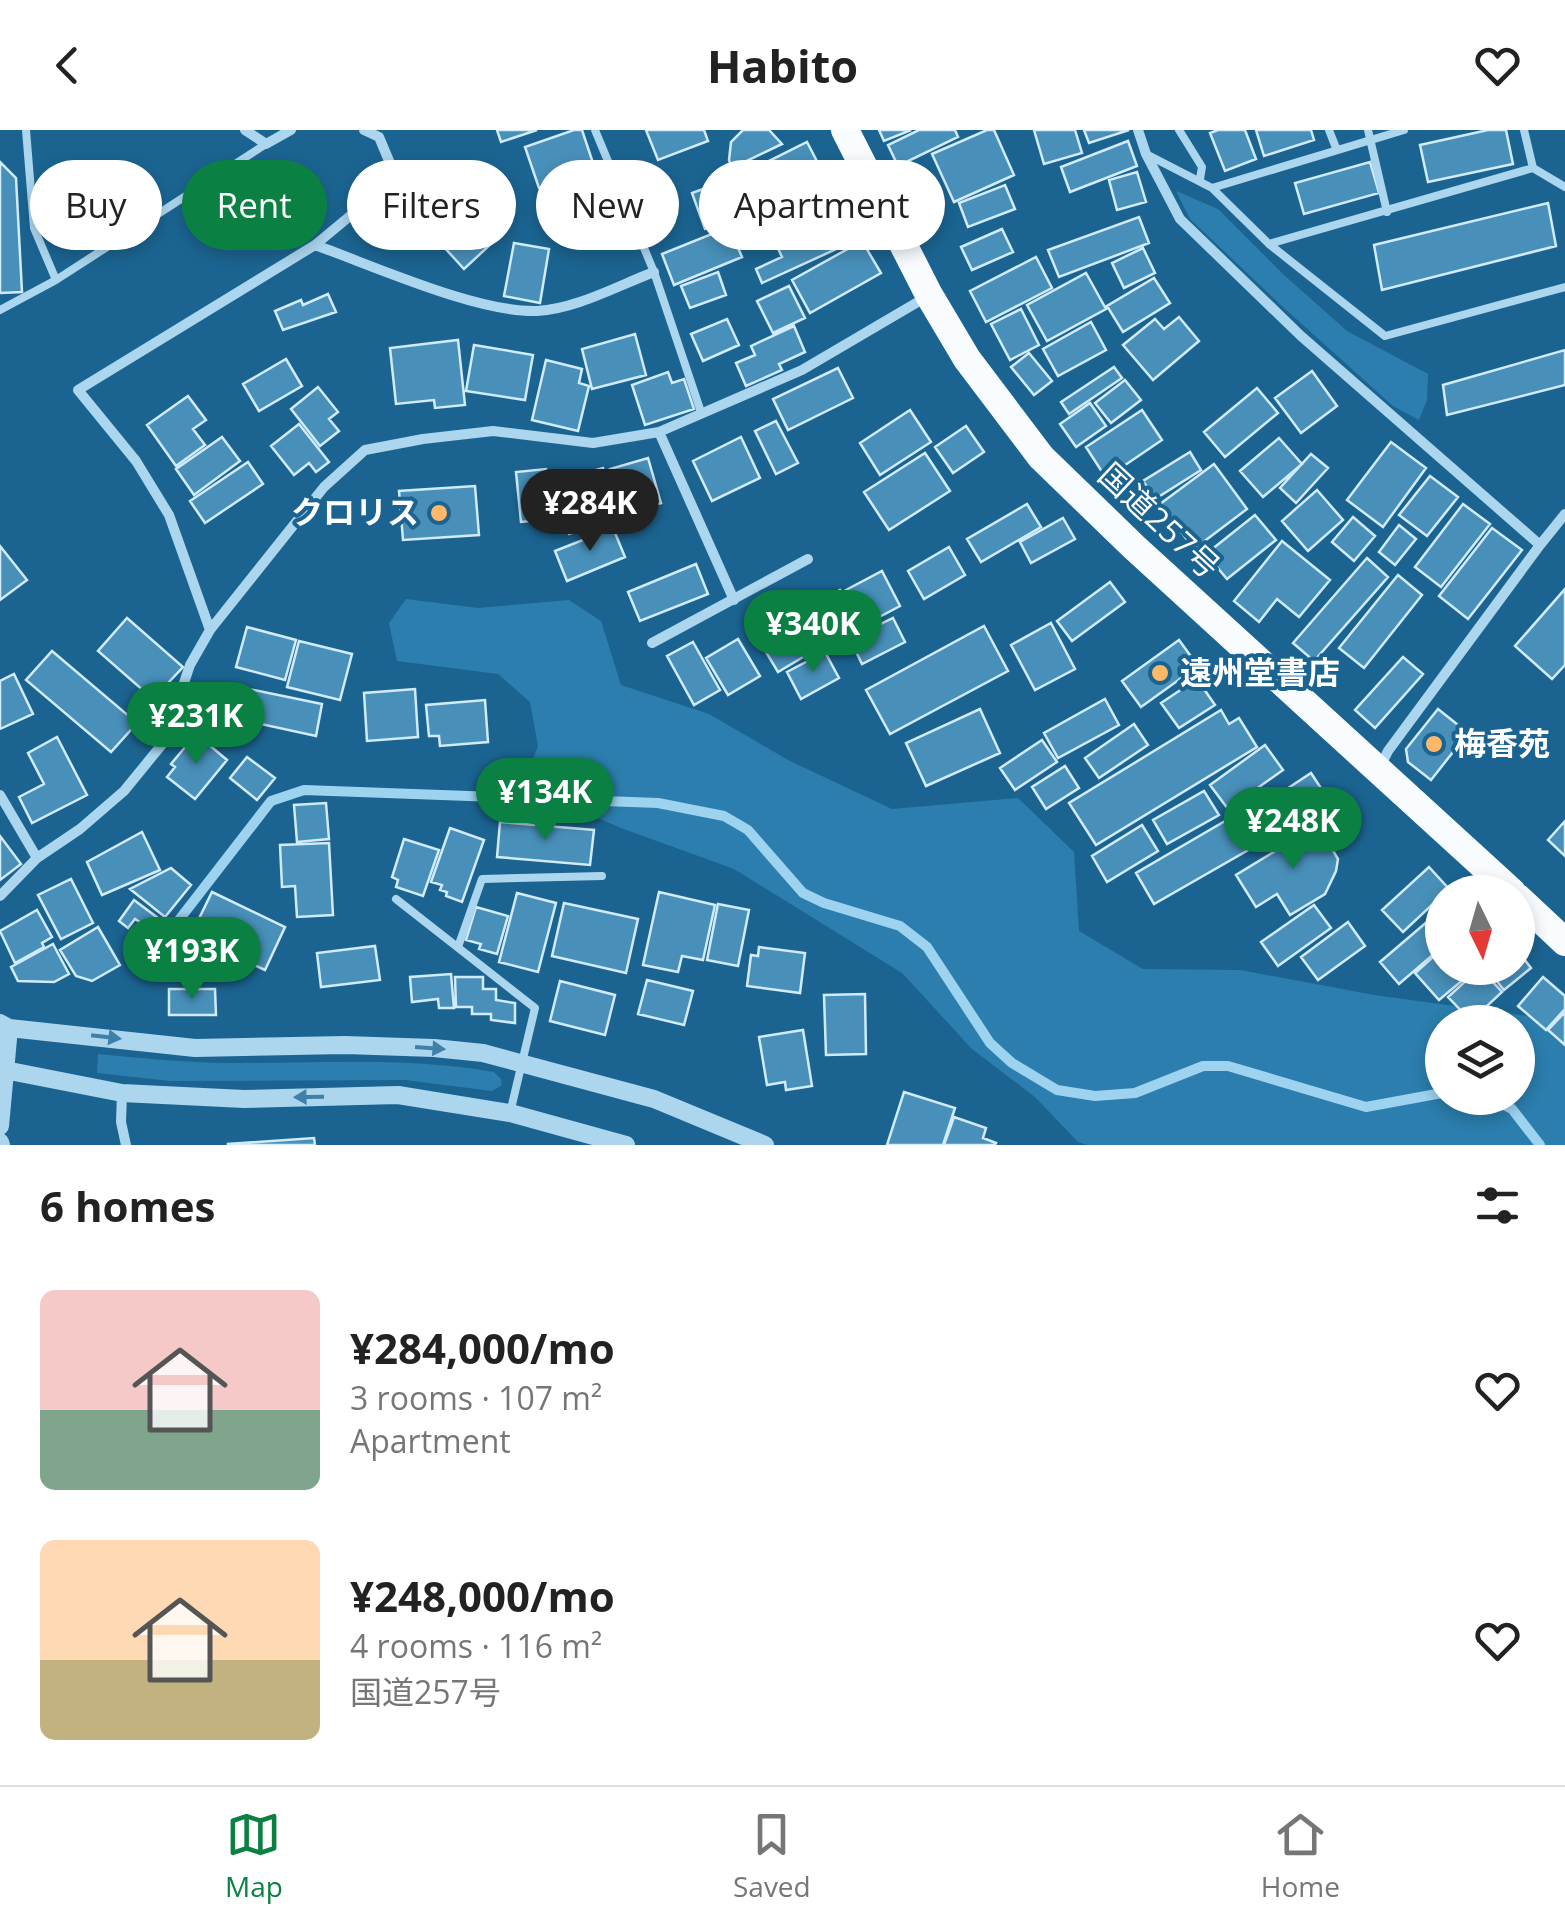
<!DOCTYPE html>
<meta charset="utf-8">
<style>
:root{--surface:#fff;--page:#f6f6f6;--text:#222;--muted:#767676;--line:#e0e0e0;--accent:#0b8043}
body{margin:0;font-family:"Open Sans","Noto Sans JP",sans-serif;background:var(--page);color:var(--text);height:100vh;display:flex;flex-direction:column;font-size:38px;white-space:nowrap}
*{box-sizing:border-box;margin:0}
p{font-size:32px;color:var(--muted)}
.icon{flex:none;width:55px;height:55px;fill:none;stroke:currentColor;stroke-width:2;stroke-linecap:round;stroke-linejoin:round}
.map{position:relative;height:1015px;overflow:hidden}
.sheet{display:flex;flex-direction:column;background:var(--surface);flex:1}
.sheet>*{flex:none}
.guide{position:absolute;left:30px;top:30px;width:1000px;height:90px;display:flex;gap:20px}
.needle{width:65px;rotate:175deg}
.fabs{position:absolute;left:1425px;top:745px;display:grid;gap:20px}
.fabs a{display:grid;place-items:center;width:110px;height:110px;border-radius:50%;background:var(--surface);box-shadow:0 5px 15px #0003;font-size:50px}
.price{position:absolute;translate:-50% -85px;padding:0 22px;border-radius:35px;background:var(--accent);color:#fff;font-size:32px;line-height:65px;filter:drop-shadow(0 2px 5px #0008)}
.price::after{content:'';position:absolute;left:50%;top:60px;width:30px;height:22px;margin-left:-15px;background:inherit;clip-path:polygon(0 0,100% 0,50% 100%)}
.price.active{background:#222;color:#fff}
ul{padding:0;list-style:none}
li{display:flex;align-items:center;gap:30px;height:250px;padding:0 40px}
li span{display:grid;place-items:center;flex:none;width:280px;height:200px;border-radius:15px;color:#555}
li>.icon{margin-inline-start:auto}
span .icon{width:120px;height:120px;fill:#fffc;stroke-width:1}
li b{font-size:42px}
h2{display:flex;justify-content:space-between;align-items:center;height:120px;padding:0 40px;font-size:42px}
.pill{padding:0 35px;border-radius:45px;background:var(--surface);box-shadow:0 5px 15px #0003;font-size:35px;line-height:90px}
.pill.active{background:var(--accent);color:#fff}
header{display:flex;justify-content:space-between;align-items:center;height:130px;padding:0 40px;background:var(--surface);font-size:45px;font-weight:700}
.dock{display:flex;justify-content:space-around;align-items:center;height:140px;border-top:2px solid var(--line);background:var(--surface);font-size:28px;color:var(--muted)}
.dock a{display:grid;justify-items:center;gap:5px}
.dock .active{color:var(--accent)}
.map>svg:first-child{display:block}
.green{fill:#2b7ead;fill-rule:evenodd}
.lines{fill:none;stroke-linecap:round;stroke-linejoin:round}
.stream{stroke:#9ed3f0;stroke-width:10}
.building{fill:#4890ba;stroke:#d1ebfa;stroke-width:2.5}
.service{stroke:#abd6ee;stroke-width:8}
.minor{stroke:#abd6ee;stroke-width:10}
.tertiary{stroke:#abd6ee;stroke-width:18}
.trunk{stroke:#f8fcff;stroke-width:28}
.oneway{fill:#3f80a8}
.poi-dot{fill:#ffb868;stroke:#1b6491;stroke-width:4}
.labels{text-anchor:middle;stroke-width:8;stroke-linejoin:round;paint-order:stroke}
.poi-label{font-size:32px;font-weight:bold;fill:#fff;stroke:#1b6491;text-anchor:start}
.street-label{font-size:32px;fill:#fff;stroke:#1b6491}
</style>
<header><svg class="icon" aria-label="back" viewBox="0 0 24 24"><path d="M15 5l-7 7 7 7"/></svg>Habito<svg class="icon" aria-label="heart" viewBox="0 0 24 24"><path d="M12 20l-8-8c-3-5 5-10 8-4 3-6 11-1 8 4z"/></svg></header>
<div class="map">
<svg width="1565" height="1015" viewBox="0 0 1565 1015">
<rect width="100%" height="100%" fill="#1b6491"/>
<path class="green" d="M 1176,61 L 1218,79 L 1284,145 L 1347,201 L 1428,244 L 1427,270 L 1419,290 L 1393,276 L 1283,177 L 1190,89 Z
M 406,469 L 478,478 L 569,470 L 601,491 L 621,555 L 709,584 L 788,630 L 892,679 L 1018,668 L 1074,722 L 1079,801 L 1143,839 L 1240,840 L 1374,865 L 1565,891 L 1565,1015 L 1087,1015 L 1078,1012 L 1035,967 L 972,919 L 902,843 L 734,739 L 621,698 L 523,656 L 538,616 L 530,572 L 498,544 L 397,531 L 389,493 ZM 1442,892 L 1518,892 L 1518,968 L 1442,968 Z
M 98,924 C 140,928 181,932 223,933 C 318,934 398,926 494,942 L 501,949 L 502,955 L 492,961 L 405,950 L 170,951 L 97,943 Z"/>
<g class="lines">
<path class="stream" d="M 158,817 L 271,671 L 304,660 L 658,673 L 724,686 L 748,700 L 803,763 L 824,773 L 900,796 L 927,817 L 990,913 L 1012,933 L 1057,960 L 1095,966 L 1135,963 L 1203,936 L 1228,936 L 1366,977 L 1442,963
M 1490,968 L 1512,979 L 1540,1015"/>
</g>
<path class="building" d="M 497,0 L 537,0 L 501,12 Z
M 574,0 L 582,0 L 595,39 L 539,58 L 525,17 Z
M 646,0 L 704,0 L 708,11 L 658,30 Z
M 743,0 L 769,0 L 782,14 L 732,38 L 729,30 L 731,12 Z
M 879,0 L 911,0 L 884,11 Z
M 919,0 L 955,0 L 958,7 L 898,36 L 888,15 Z
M 987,0 L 994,0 L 1014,45 L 954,72 L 932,24 Z
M 1034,0 L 1075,0 L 1082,23 L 1044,34 Z
M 1084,0 L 1129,0 L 1089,13 Z
M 1218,0 L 1245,0 L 1256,29 L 1225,41 L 1210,3 Z
M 1256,0 L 1311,0 L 1314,10 L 1264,26 Z
M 1488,0 L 1506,0 L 1513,34 L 1428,52 L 1420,15 Z
M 1128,11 L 1137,36 L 1070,62 L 1061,37 Z
M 807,12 L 823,43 L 755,77 L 739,46 Z
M 0,32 L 16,48 L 22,162 L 0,163 Z
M 1370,32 L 1379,63 L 1304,84 L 1295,53 Z
M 1137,42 L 1146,72 L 1117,80 L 1109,50 Z
M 432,45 L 458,72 L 428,101 L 402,74 Z
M 818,50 L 833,80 L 776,109 L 761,79 Z
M 738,55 L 749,83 L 705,99 L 692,63 L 711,56 L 714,63 Z
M 1005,55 L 1015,79 L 968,97 L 959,73 Z
M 1548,73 L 1556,116 L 1382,160 L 1374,115 Z
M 463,78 L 494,111 L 464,139 L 433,105 Z
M 843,81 L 856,110 L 762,153 L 756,139 L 782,127 L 775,112 Z
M 1139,87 L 1149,113 L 1059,147 L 1048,120 Z
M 729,97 L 742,127 L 674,155 L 662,124 Z
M 1002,99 L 1013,122 L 972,140 L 961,117 Z
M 862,111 L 881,143 L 810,183 L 792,150 Z
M 514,113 L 549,119 L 540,173 L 504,166 Z
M 1143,118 L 1155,143 L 1124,158 L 1112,133 Z
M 1036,127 L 1052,158 L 986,192 L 970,161 Z
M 718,142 L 726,165 L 690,178 L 681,156 Z
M 1086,143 L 1106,179 L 1047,211 L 1027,175 Z
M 1154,148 L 1170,173 L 1123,202 L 1107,176 Z
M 789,156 L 805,188 L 773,203 L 757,171 Z
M 328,164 L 336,182 L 283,200 L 275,181 L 301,170 L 303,175 Z
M 1021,179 L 1039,215 L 1010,230 L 991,194 Z
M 1179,187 L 1199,211 L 1153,250 L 1123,215 L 1155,189 L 1164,199 Z
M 727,189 L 739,215 L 703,231 L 691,204 Z
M 1091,192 L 1106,220 L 1058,246 L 1043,219 Z
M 794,196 L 805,222 L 779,234 L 782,240 L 746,256 L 736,233 L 755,225 L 751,216 Z
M 635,204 L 646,245 L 592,259 L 582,219 Z
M 458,210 L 465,275 L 435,278 L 434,270 L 396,274 L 390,218 Z
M 474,215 L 533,225 L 525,270 L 466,261 Z
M 1565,220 L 1565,255 L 1447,285 L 1443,255 Z
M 1029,223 L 1052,251 L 1034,265 L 1011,237 Z
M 286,229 L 302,256 L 259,281 L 243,254 Z
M 546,230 L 582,239 L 579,253 L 589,256 L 578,301 L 532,290 Z
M 1114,237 L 1122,248 L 1069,284 L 1061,272 Z
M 838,238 L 853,268 L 788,300 L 773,269 Z
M 1312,241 L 1337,276 L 1301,303 L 1275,268 Z
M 668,242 L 672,253 L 684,249 L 694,279 L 645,295 L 632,255 Z
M 1125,250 L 1141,270 L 1111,293 L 1095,273 Z
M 318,257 L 338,282 L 329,289 L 339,301 L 320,316 L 291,279 Z
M 1257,258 L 1278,283 L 1225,327 L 1204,302 Z
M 188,266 L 206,290 L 193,299 L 205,315 L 176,336 L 147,295 Z
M 1090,273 L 1106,296 L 1076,317 L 1060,294 Z
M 910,280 L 931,312 L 880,345 L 860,313 Z
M 1142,280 L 1162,310 L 1106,348 L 1086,317 Z
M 776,291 L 798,333 L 776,344 L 755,301 Z
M 299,294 L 329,332 L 316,342 L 309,333 L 294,345 L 271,316 Z
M 966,296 L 984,322 L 953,343 L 935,317 Z
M 222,307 L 240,331 L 194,365 L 176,339 Z
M 741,307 L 760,348 L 712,371 L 693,331 Z
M 1279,308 L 1302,334 L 1263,367 L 1240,341 Z
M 1391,312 L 1426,338 L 1383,397 L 1347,370 Z
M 1190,322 L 1201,340 L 1155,369 L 1143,351 Z
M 925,323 L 950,361 L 889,400 L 864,362 Z
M 1311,324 L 1328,338 L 1296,373 L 1280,358 Z
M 648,328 L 661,373 L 623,383 L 610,339 Z
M 248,332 L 263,354 L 205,393 L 190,371 Z
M 1214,334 L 1247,379 L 1194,419 L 1160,374 Z
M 603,338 L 617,383 L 589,391 L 591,398 L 569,404 L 559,369 L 571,366 L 568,357 L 577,355 L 575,346 Z
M 546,339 L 552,389 L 521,392 L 516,342 Z
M 1430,346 L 1458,367 L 1427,406 L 1399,385 Z
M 475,356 L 479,405 L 403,410 L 399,361 Z
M 1317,360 L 1343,390 L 1308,421 L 1282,391 Z
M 1027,374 L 1041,397 L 981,432 L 967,409 Z
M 1463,374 L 1490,394 L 1441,457 L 1415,437 Z
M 1255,385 L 1276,410 L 1227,449 L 1206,424 Z
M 1353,387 L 1375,406 L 1354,431 L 1332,412 Z
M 1063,388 L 1075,409 L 1031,433 L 1020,412 Z
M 1399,395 L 1416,409 L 1395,435 L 1379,422 Z
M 613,398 L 625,427 L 567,451 L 555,421 Z
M 1492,398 L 1522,420 L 1468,489 L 1439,466 Z
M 1282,411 L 1330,450 L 1299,487 L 1277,469 L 1259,492 L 1234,471 Z
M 0,416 L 27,450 L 0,470 Z
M 949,417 L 965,445 L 924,469 L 908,441 Z
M 1367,428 L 1388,447 L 1314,531 L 1293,513 Z
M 696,434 L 708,464 L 640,491 L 628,462 Z
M 882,441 L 900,476 L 864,495 L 846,460 Z
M 1398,445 L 1422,465 L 1364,538 L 1339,518 Z
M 1110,452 L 1125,472 L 1072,511 L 1057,491 Z
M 1565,459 L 1565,535 L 1552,549 L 1515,516 Z
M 840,460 L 859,496 L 823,515 L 804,479 Z
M 796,483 L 818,518 L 778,542 L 757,507 Z
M 127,488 L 183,537 L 153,569 L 98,521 Z
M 893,488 L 905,512 L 862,534 L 850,509 Z
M 1051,493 L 1075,539 L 1035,560 L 1011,515 Z
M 984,496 L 1008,541 L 890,604 L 866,560 Z
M 247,497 L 296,510 L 285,550 L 236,537 Z
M 738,509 L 760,546 L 728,565 L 706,528 Z
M 1179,510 L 1198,536 L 1141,577 L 1122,551 Z
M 299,511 L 352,524 L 340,570 L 287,557 Z
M 693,512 L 720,560 L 694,575 L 667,526 Z
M 52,521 L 137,593 L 111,622 L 26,550 Z
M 825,522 L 839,548 L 801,569 L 787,542 Z
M 1403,527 L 1423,544 L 1375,598 L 1355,580 Z
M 14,544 L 33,584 L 0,599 L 0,551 Z
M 1197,549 L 1215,575 L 1179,598 L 1161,573 Z
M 244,558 L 322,574 L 316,606 L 238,589 Z
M 415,559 L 418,607 L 367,611 L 364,563 Z
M 1105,569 L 1119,595 L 1058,628 L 1044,603 Z
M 485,570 L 488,612 L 440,616 L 439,606 L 429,606 L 426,575 Z
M 980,579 L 1000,623 L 926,656 L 906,613 Z
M 1438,579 L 1468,603 L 1431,650 L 1408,632 L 1406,619 Z
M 1221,580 L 1229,594 L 1239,588 L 1257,617 L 1096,715 L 1069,673 Z
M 1134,594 L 1148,615 L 1099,648 L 1085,628 Z
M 196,604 L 227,630 L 195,669 L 167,647 L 175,637 L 171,634 Z
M 57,607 L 87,665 L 32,693 L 19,667 L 44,654 L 28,623 Z
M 1042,610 L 1057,632 L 1015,660 L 1000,638 Z
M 1265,615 L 1283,640 L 1228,679 L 1210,655 Z
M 247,627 L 275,648 L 257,670 L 230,648 Z
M 1065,636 L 1079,658 L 1046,679 L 1032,657 Z
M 1311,643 L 1330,672 L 1283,702 L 1264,674 Z
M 1204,661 L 1219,685 L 1167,714 L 1153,690 Z
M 326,673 L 329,709 L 297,712 L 294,675 Z
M 1232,687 L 1250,719 L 1154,774 L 1136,743 Z
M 1565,691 L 1565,726 L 1548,710 Z
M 500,692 L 594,700 L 590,735 L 497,727 Z
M 1142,695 L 1158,721 L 1107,752 L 1092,726 Z
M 1318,695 L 1338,729 L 1336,741 L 1325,764 L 1290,785 L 1277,764 L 1256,777 L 1236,745 Z
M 450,698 L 484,710 L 462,772 L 446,766 L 447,762 L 440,760 L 442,755 L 431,752 Z
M 142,702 L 160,740 L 102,765 L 87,732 Z
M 0,706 L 21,734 L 0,750 Z
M 404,709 L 439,720 L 423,766 L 396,757 L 398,750 L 392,747 Z
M 329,713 L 333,785 L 297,787 L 295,756 L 282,757 L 280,715 Z
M 1429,737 L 1449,759 L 1403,802 L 1382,780 Z
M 171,738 L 191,755 L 165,787 L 130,759 Z
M 71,749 L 93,793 L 61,809 L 38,765 Z
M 212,762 L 285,797 L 265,840 L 191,805 Z
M 659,762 L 715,775 L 703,830 L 682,826 L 678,842 L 643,835 Z
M 517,763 L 556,773 L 538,842 L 499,832 Z
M 134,770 L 162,791 L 143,817 L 132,808 L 143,794 L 135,789 L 128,798 L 119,791 Z
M 564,773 L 638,789 L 626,843 L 552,826 Z
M 718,774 L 749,780 L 738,836 L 707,830 Z
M 1314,775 L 1331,798 L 1278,836 L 1261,812 Z
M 476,777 L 508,786 L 497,824 L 479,819 L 481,814 L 466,810 Z
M 1442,779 L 1442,817 L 1399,854 L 1380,832 Z
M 37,780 L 52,807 L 42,813 L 44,817 L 15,833 L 0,801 Z
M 1348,792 L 1365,816 L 1318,850 L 1301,827 Z
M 98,797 L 120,835 L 92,851 L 76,846 L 60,820 Z
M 53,814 L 69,844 L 54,852 L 18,851 L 11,837 Z
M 375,816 L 380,850 L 321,857 L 317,823 Z
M 759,817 L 805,823 L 800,863 L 747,856 L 751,825 L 758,826 Z
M 1442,819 L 1442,838 L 1477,838 L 1439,870 L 1415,843 Z
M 1518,821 L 1531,838 L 1504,860 L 1486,838 L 1518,838 Z
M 1480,838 L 1502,862 L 1471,891 L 1448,867 Z
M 451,844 L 454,878 L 439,878 L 438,869 L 412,872 L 410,847 Z
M 455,847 L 483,847 L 483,859 L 496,859 L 496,870 L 515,873 L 515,893 L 491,890 L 491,884 L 472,884 L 472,877 L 456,877 Z
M 1543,847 L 1565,866 L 1565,879 L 1546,900 L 1518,876 Z
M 647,850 L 693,861 L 684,895 L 638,884 Z
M 560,851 L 615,865 L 605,905 L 550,891 Z
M 169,859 L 215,859 L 216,885 L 169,885 Z
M 865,864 L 866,924 L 826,925 L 824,865 Z
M 1565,882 L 1565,915 L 1548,900 Z
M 803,900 L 812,956 L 786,960 L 785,952 L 767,955 L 759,907 Z
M 904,962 L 955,978 L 943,1015 L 887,1015 Z
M 954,987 L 986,998 L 983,1008 L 996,1013 L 995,1015 L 944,1015 Z
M 314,1008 L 315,1015 L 228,1015 L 228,1014 Z"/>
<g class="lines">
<path class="service" d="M 595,0 L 654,142 L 701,282
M 1179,0 L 1202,37 L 1200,49
M 1329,0 L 1336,18
M 1368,0 L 1387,82
M 1524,0 L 1533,38
M 1146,24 L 1212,58 L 1269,114 L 1385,206 L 1565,157
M 1212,58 L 1404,0
M 1269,114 L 1533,38 L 1565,57
M 56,150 L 266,14
M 0,180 L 56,150 L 34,98 L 26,0
M 396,769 L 535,878 L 510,983
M 458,817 L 482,749 L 602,746"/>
<path class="minor" d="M 245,0 L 266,14 L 291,0
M 1138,0 L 1146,24 L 1180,89 L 1301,206 L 1540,415 L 1388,621 L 1380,637
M 315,115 C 374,136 478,183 537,181 C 576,179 617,156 654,142
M 659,302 L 734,470
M 1540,415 L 1565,384
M 210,500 L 169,385 L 136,331 L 78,260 L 315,115 L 385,57 L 392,38 L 379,7 L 364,0
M 652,513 L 808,429
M 0,665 L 37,728
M 0,766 L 37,728 L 80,699 L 124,661 L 164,612 L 190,535 L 210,500 L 324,357 L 365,320 L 423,309 L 493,301 L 593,313 L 659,302 L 802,240 L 928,166
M 122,963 L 121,992 L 126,1015"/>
<path class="tertiary" d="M 0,893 L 9,898 L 195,918 L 345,915 L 434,918 L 483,923 L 654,969 L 765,1015
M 0,939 L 122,963 L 244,969 L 398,965 L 510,983 L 626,1015
M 0,996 L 9,898
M 0,1012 L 1,1015"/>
<path class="trunk" d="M 845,0 L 929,165 L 967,229 L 1041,327 L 1134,417 L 1512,762
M 1518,768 L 1565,812"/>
</g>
<defs><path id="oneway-solid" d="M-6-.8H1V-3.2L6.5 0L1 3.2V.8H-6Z" transform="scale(2.5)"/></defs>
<g class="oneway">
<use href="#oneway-solid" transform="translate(106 907) rotate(7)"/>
<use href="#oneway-solid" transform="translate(430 918) rotate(4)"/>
<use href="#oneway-solid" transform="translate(309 967) rotate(179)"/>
</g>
<g class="poi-dot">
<circle cx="439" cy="383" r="10"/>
<circle cx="1160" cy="543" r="10"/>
<circle cx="1434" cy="614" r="10"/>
</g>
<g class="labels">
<g class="poi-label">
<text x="419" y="394" text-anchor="end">クロリス</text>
<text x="1180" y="554">遠州堂書店</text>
<text x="1454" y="625">梅香苑</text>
</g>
<g class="street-label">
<text transform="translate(1159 391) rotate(43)" y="11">国道257号</text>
</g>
</g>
</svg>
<div class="fabs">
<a><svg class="needle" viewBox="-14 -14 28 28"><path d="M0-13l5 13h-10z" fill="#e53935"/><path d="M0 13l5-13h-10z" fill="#767676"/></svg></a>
<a><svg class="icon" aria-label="layers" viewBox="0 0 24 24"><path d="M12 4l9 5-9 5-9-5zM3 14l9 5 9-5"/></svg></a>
</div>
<b class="price active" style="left:590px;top:424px">¥284K</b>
<b class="price" style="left:813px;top:545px">¥340K</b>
<b class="price" style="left:196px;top:637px">¥231K</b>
<b class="price" style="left:545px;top:713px">¥134K</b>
<b class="price" style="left:1293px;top:742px">¥248K</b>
<b class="price" style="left:192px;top:872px">¥193K</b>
<div class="guide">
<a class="pill">Buy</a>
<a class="pill active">Rent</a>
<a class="pill">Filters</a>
<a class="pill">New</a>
<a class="pill">Apartment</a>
</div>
</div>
<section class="sheet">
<h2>6 homes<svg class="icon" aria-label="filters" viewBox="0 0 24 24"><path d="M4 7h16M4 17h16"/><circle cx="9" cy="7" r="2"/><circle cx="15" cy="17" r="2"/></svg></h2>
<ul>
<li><span style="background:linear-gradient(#f6c9c9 60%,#7fa58c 0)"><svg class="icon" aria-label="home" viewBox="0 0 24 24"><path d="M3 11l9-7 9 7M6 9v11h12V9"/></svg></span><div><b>¥284,000/mo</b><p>3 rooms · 107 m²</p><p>Apartment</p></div><svg class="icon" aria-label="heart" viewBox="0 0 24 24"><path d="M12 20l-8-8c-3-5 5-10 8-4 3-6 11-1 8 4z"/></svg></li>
<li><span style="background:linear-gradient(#ffd9b3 60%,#c2b280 0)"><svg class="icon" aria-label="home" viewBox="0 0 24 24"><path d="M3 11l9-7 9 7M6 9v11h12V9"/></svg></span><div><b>¥248,000/mo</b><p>4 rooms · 116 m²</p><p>国道257号</p></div><svg class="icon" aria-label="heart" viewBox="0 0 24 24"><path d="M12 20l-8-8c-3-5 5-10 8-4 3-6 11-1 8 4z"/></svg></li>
</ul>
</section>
<nav class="dock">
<a class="active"><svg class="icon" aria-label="map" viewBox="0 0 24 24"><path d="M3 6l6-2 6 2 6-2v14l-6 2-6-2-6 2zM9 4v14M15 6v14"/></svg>Map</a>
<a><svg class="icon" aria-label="saved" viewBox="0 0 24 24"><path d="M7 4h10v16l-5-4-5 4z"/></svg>Saved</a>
<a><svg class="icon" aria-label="home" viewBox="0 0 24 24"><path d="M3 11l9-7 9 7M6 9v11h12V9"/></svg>Home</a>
</nav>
